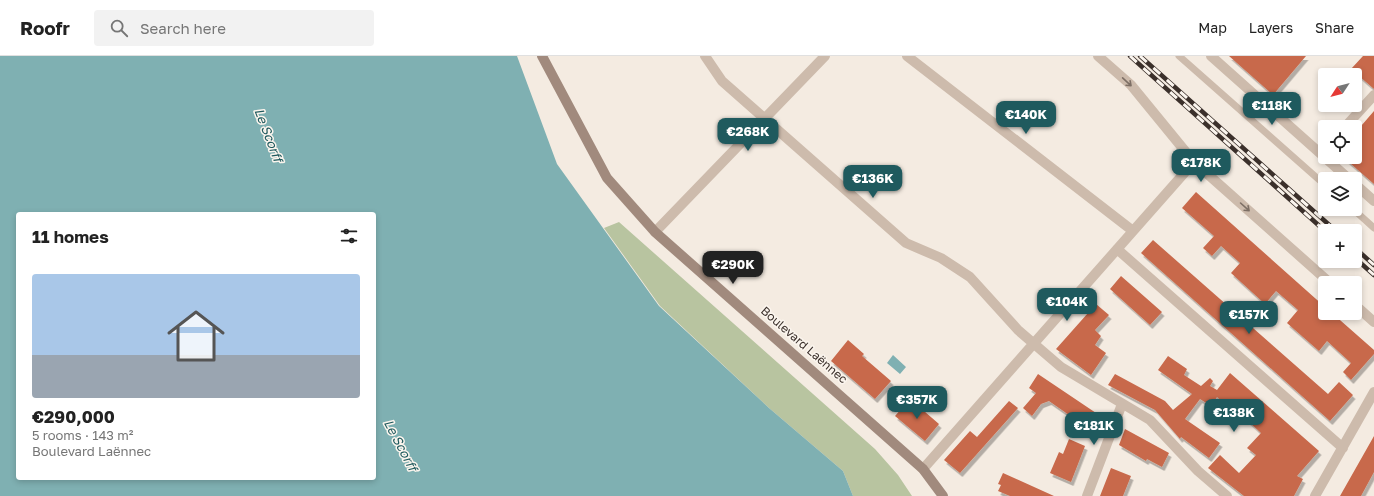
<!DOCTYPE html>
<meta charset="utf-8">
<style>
:root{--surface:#fff;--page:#f2f2f2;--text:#222;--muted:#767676;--line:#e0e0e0;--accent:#1f5a5e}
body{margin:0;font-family:"Golos Text",sans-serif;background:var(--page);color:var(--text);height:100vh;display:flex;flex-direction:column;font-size:15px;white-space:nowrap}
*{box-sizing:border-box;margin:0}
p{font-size:13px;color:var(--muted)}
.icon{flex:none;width:22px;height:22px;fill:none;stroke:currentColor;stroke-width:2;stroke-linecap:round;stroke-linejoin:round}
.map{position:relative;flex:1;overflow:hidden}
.panel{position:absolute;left:16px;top:156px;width:360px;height:268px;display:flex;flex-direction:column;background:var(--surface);border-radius:4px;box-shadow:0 2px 6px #0003}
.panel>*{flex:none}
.needle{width:26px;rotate:234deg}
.tools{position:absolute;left:1318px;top:12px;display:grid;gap:8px}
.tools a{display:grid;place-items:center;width:44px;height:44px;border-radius:4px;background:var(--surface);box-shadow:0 2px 6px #0003;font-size:20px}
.price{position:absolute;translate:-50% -34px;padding:0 9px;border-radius:8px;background:var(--accent);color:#fff;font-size:13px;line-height:26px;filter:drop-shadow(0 1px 2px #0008)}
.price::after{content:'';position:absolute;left:50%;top:24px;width:12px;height:9px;margin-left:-6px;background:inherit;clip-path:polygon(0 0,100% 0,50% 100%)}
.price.selected{background:#222;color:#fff}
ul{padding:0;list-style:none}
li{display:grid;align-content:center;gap:8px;height:212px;padding:0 16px}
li+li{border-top:1px solid var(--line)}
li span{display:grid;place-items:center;height:124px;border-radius:4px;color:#555}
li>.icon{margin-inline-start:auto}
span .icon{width:72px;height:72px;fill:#fffc;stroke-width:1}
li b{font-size:17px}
h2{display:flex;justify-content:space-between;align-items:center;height:48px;padding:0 16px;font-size:17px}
header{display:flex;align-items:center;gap:24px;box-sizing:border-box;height:56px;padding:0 20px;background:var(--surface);border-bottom:1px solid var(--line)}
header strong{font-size:19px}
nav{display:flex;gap:22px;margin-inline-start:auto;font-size:14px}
.search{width:280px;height:36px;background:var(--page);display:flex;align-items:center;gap:10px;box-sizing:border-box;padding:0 14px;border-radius:4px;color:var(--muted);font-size:15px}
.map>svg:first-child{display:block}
.green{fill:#b8c4a0}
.water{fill:#7fb0b2;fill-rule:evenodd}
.building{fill:#c8694b;filter:url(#shadow)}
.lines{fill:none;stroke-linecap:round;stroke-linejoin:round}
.lane{stroke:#cdbbac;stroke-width:7}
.street{stroke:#cdbbac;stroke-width:10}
.secondary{stroke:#a18a7d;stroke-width:10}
.rail-casing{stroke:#3b302b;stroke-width:4.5}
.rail{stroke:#fbf5ee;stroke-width:3;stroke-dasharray:9;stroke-linecap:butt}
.oneway{stroke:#7d6f65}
.labels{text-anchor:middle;stroke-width:3;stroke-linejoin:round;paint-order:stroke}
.street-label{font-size:12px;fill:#3b302b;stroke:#fbf5ee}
.water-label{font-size:13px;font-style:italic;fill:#1f5a5e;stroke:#fbf5ee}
</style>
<header>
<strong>Roofr</strong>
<div class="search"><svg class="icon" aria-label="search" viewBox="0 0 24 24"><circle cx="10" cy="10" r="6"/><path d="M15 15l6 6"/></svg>Search here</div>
<nav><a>Map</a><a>Layers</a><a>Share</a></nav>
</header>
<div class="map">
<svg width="1374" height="440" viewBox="0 0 1374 440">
<defs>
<filter id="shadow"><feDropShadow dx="2.5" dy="4" stdDeviation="0" flood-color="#0004"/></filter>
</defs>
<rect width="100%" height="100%" fill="#f4ebe1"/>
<path class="green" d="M 619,166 L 875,393 L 898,419 L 912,440 L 853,440 L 843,415 L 769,352 L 660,250 L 604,172 Z"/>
<path class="water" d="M 0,0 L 517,0 L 557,108 L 659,250 L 769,352 L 843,415 L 853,440 L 0,440 ZM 18,158 L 374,158 L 374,422 L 18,422 Z
M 893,299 L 906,311 L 900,318 L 887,307 Z"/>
<path class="building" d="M 1229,0 L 1306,0 L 1273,39 Z
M 1363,0 L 1374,0 L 1374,33 L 1351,13 Z
M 1374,55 L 1374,128 L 1343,101 L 1355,101 L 1355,77 Z
M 1196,136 L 1325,251 L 1325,257 L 1332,257 L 1374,294 L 1374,298 L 1351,324 L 1343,316 L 1351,307 L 1327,285 L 1319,295 L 1287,267 L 1298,254 L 1276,235 L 1265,248 L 1231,217 L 1240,207 L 1221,190 L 1212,200 L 1203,192 L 1214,180 L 1182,152 Z
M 1153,184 L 1328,338 L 1339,326 L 1353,339 L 1330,365 L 1141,197 Z
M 1121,220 L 1162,256 L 1150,269 L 1110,233 Z
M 1096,248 L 1109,259 L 1095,274 L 1101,280 L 1095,289 L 1106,297 L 1091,319 L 1056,293 Z
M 848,284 L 864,298 L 862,300 L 891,325 L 875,343 L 831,305 Z
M 1168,300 L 1187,313 L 1184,319 L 1201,330 L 1210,322 L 1213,325 L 1210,330 L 1217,334 L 1230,317 L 1319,395 L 1297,420 L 1303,423 L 1294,440 L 1244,440 L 1208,412 L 1220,399 L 1239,417 L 1256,399 L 1247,392 L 1261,377 L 1234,352 L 1231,354 L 1217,341 L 1211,350 L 1200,343 L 1185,363 L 1220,387 L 1209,402 L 1181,381 L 1180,383 L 1155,354 L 1108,329 L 1115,318 L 1165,345 L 1173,354 L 1192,338 L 1158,314 Z
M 1038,318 L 1099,359 L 1089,373 L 1049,345 L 1041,348 L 1032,360 L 1023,352 L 1036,337 L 1029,332 Z
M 910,343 L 939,368 L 925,385 L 895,360 Z
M 1009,345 L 1018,352 L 960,417 L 944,404 L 970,375 L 977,381 Z
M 1125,373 L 1169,397 L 1162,411 L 1147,403 L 1146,405 L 1119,389 Z
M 1374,380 L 1374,416 L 1361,440 L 1340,440 Z
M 1069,383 L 1085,390 L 1071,426 L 1050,417 L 1059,396 L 1063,398 Z
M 1111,412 L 1131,420 L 1123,440 L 1100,440 Z
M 1003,417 L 1054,440 L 1010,440 L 998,435 L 1001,429 L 998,428 Z"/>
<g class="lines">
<path class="lane" d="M 1179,0 L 1325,129
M 1353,153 L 1374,172"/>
<path class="street" d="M 705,0 L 722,25 L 906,187 L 941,202 L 970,221 L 1018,274 L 1061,311 L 1150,364 L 1198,415 L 1227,440
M 907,0 L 1133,175
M 1098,0 L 1131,29 L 1194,106 L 1330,227
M 1211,0 L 1349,123
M 1345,71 L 1374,39
M 1355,128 L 1374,145
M 655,176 L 825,0
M 1117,193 L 1343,392
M 1355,249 L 1374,266
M 923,413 L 1194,106
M 1087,440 L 1122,348
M 1315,440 L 1374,336"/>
<path class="secondary" d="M 542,0 L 607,122 L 655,176 L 923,413 L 943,440"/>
<defs>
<path id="rail" d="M 1130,0 L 1325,175
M 1140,0 L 1336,175
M 1355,192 L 1374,209
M 1355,202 L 1374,219"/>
</defs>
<use href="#rail" class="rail-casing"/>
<use href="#rail" class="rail"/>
</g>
<defs><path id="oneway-shaft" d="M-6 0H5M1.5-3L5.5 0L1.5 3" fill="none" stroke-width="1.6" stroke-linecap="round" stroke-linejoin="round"/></defs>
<g class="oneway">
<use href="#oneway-shaft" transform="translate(1127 26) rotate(43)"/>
<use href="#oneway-shaft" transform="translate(1245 151) rotate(42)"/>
</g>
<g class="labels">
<g class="street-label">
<text transform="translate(804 289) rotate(41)" y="4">Boulevard Laënnec</text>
</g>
<g class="water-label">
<text transform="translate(269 79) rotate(69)" y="5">Le Scorff</text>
<text transform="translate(401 389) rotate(62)" y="5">Le Scorff</text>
</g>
</g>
</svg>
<div class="tools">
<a><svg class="needle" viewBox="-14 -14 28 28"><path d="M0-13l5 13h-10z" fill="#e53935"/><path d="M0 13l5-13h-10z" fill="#767676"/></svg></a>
<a><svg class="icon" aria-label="locate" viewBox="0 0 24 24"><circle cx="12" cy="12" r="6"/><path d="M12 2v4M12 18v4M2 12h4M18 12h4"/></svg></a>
<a><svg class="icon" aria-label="layers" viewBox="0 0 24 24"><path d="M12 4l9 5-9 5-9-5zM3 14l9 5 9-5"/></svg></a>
<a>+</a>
<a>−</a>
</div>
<b class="price" style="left:1272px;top:70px">€118K</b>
<b class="price" style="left:1026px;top:79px">€140K</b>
<b class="price" style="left:748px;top:96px">€268K</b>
<b class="price" style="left:1201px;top:127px">€178K</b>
<b class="price" style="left:873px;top:143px">€136K</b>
<b class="price selected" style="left:733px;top:229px">€290K</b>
<b class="price" style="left:1067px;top:266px">€104K</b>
<b class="price" style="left:1249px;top:279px">€157K</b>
<b class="price" style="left:917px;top:364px">€357K</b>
<b class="price" style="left:1234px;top:377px">€138K</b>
<b class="price" style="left:1094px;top:390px">€181K</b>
<section class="panel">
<h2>11 homes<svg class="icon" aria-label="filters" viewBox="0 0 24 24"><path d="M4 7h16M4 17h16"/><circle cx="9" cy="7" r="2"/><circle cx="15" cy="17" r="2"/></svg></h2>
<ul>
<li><span style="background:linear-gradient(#a9c7e8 65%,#9aa5b1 0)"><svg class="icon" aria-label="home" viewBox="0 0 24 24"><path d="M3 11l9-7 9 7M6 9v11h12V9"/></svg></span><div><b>€290,000</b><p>5 rooms · 143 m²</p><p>Boulevard Laënnec</p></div></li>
</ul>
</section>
</div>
